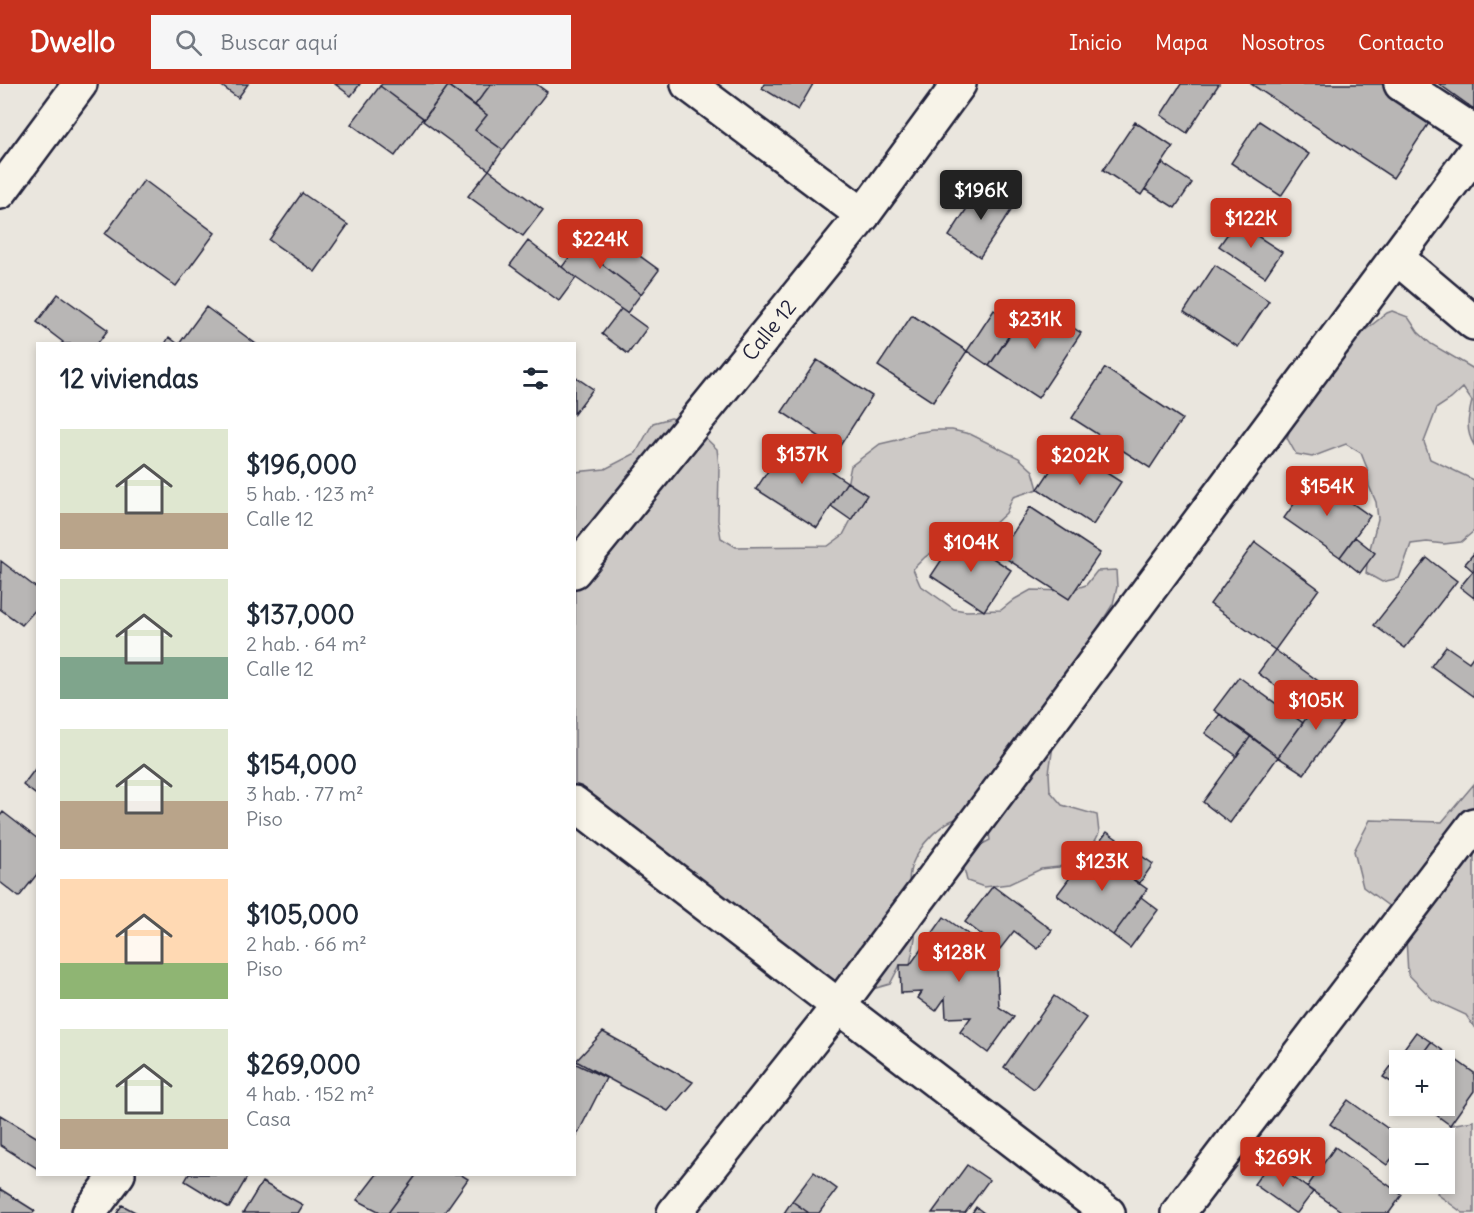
<!DOCTYPE html>
<html lang="es">
<meta charset="utf-8">
<style>
:root{--surface:#fff;--page:#f6f6f7;--text:#1f2937;--muted:#747a83;--accent:#c8321e}
body{margin:0;font-family:Delius,sans-serif;background:var(--page);color:var(--text);height:100vh;display:flex;flex-direction:column;font-size:22px;white-space:nowrap}
*{box-sizing:border-box;margin:0}
p{font-size:20px;color:var(--muted)}
.icon{flex:none;width:33px;height:33px;fill:none;stroke:currentColor;stroke-width:2;stroke-linecap:round;stroke-linejoin:round}
.map{position:relative;flex:1;overflow:hidden}
.side{position:absolute;left:36px;top:258px;width:540px;height:834px;display:flex;flex-direction:column;background:var(--surface);border-radius:0px;box-shadow:0 3px 9px #0003}
.side>*{flex:none}
.tools{position:absolute;left:1389px;top:966px;display:grid;gap:12px}
.tools a{display:grid;place-items:center;width:66px;height:66px;border-radius:0px;background:var(--surface);box-shadow:0 3px 9px #0003;font-size:30px}
.price{position:absolute;translate:-50% -51px;padding:0 14px;border-radius:6px;background:var(--accent);color:#fff;font-size:20px;line-height:39px;filter:drop-shadow(0 2px 3px #0008)}
.price::after{content:'';position:absolute;left:50%;top:36px;width:18px;height:14px;margin-left:-9px;background:inherit;clip-path:polygon(0 0,100% 0,50% 100%)}
.price.current{background:#222;color:#fff}
ul{padding:0;list-style:none}
li{display:flex;align-items:center;gap:18px;height:150px;padding:0 24px}
li span{display:grid;place-items:center;flex:none;width:168px;height:120px;border-radius:0px;color:#555}
li>.icon{margin-inline-start:auto}
span .icon{width:72px;height:72px;fill:#fffc;stroke-width:1}
li b{font-size:26px}
h2{display:flex;justify-content:space-between;align-items:center;height:72px;padding:0 24px;font-size:26px}
header{display:flex;align-items:center;gap:36px;box-sizing:border-box;height:84px;padding:0 30px;background:var(--accent);color:#fff}
header strong{font-size:28px}
nav{display:flex;gap:33px;margin-inline-start:auto;font-size:21px}
.search{width:420px;height:54px;background:var(--page);display:flex;align-items:center;gap:15px;box-sizing:border-box;padding:0 21px;border-radius:0px;color:var(--muted);font-size:22px}
.map>svg:first-child{display:block}
.green{fill:#cdc9c6;stroke:#787680;stroke-width:1.5}
.building{fill:#b8b6b5;stroke:#22223b;stroke-width:1.5}
.lines{fill:none;stroke-linecap:round;stroke-linejoin:round}
.minor-casing{stroke:#22223b;stroke-width:38}
.minor{stroke:#f7f3e8;stroke-width:33}
.labels{text-anchor:middle;stroke-width:6;stroke-linejoin:round;paint-order:stroke}
.street-label{font-size:21px;fill:#22223b;stroke:#f7f3e8}
</style>
<header>
<strong>Dwello</strong>
<div class="search"><svg class="icon" aria-label="search" viewBox="0 0 24 24"><circle cx="10" cy="10" r="6"/><path d="M15 15l6 6"/></svg>Buscar aquí</div>
<nav><a>Inicio</a><a>Mapa</a><a>Nosotros</a><a>Contacto</a></nav>
</header>
<div class="map">
<svg width="1474" height="1129" viewBox="0 0 1474 1129">
<rect width="100%" height="100%" fill="#eae6de"/>
<filter id="ink" filterUnits="userSpaceOnUse"><feTurbulence type="fractalNoise" baseFrequency=".0167" numOctaves="2"/><feDisplacementMap in="SourceGraphic" scale="12" xChannelSelector="R" yChannelSelector="G"/><feConvolveMatrix kernelMatrix="1 2 1 2 8 2 1 2 1" color-interpolation-filters="sRGB"/></filter>
<g filter="url(#ink)">
<path class="green" d="M 1392,227 L 1408,233 L 1418,248 L 1431,260 L 1474,285 L 1474,361 C 1465,346 1468,334 1472,317 L 1463,304 L 1451,315 L 1437,324 L 1424,358 L 1430,375 L 1474,396 L 1474,447 L 1461,458 L 1444,460 L 1427,458 L 1411,460 L 1399,494 L 1382,498 L 1366,489 L 1368,472 L 1378,435 L 1376,418 L 1369,402 L 1367,384 L 1361,369 L 1346,360 L 1312,373 L 1296,370 L 1287,354 L 1293,336 L 1316,309 L 1323,292 L 1350,267 L 1358,252 L 1387,229 Z
M 671,334 L 689,338 L 717,365 L 719,382 L 718,436 L 721,454 L 736,463 L 828,462 L 843,451 L 854,430 C 844,410 846,404 851,382 L 880,360 L 897,356 L 915,349 L 933,346 L 952,346 L 970,350 L 1019,374 L 1033,387 L 1038,405 L 1013,413 L 1006,429 L 992,442 L 973,442 L 925,473 L 913,485 L 920,501 L 954,525 L 966,527 L 1001,526 L 1015,515 L 1031,506 L 1068,507 L 1086,501 L 1097,487 L 1116,486 L 1117,503 L 1113,520 L 1094,550 L 1086,567 L 1054,655 L 1049,689 L 1050,707 L 1062,721 L 1097,731 L 1099,749 L 1091,765 L 1076,776 L 1059,783 L 1041,785 L 1009,800 L 984,803 L 967,797 L 963,780 L 973,765 L 990,756 L 988,740 C 983,737 976,733 971,733 C 946,729 914,765 910,788 C 907,804 914,823 916,839 C 917,852 912,868 910,881 L 900,881 L 890,900 L 873,905 L 834,905 L 575,728 L 575,388 L 605,385 L 636,369 L 653,339 Z
M 1474,700 L 1474,943 L 1466,931 L 1433,916 L 1408,890 L 1406,854 L 1390,823 L 1363,803 L 1354,767 L 1370,736 L 1442,738 Z
M 1474,1037 L 1474,1129 L 1463,1129 L 1437,1110 L 1439,1100 L 1444,1100 L 1445,1069 L 1450,1041 Z"/>
<path class="building" d="M 219,0 L 248,0 L 238,14 Z
M 335,0 L 360,0 L 351,12 Z
M 382,0 L 445,0 L 448,2 L 424,35 L 380,2 Z
M 453,0 L 491,0 L 475,21 L 450,3 Z
M 491,0 L 536,0 L 547,8 L 503,66 L 475,46 L 487,31 L 475,21 Z
M 764,0 L 813,0 L 798,26 L 762,4 Z
M 1181,0 L 1219,0 L 1187,49 L 1161,31 Z
M 1251,0 L 1384,0 L 1433,33 L 1393,94 Z
M 1439,0 L 1474,0 L 1474,25 Z
M 380,2 L 423,34 L 395,72 L 351,40 Z
M 448,2 L 487,31 L 475,46 L 503,66 L 489,86 L 423,37 Z
M 1259,37 L 1309,70 L 1281,112 L 1231,79 Z
M 1135,38 L 1173,63 L 1141,111 L 1103,86 Z
M 1162,79 L 1192,99 L 1175,124 L 1145,105 Z
M 489,86 L 543,126 L 523,152 L 468,112 Z
M 144,96 L 215,149 L 176,202 L 105,150 Z
M 982,101 L 1014,122 L 980,173 L 949,152 Z
M 302,109 L 348,141 L 315,188 L 269,156 Z
M 1236,138 L 1282,168 L 1265,193 L 1219,162 Z
M 595,139 L 615,154 L 598,177 L 641,210 L 627,229 L 576,194 L 562,183 Z
M 615,154 L 659,186 L 641,210 L 598,177 Z
M 528,157 L 576,194 L 559,217 L 510,181 Z
M 1215,181 L 1269,217 L 1238,263 L 1184,228 Z
M 58,210 L 108,246 L 97,260 L 61,260 L 63,258 L 37,238 Z
M 1033,217 L 1081,249 L 1038,314 L 989,282 Z
M 206,223 L 256,260 L 179,260 Z
M 621,225 L 647,244 L 628,270 L 602,250 Z
M 994,226 L 1016,241 L 989,282 L 967,267 Z
M 912,231 L 967,267 L 933,318 L 878,282 Z
M 169,253 L 178,260 L 165,260 Z
M 817,276 L 872,312 L 838,365 L 782,328 Z
M 1105,284 L 1182,335 L 1150,384 L 1072,334 Z
M 574,292 L 593,305 L 574,330 Z
M 787,358 L 847,398 L 817,444 L 756,405 Z
M 1066,363 L 1121,398 L 1093,441 L 1038,405 Z
M 1314,392 L 1370,432 L 1340,473 L 1284,434 Z
M 847,398 L 867,411 L 851,436 L 831,422 Z
M 1030,423 L 1100,469 L 1069,515 L 999,470 Z
M 958,451 L 1011,486 L 984,527 L 931,492 Z
M 1355,453 L 1375,469 L 1360,489 L 1340,473 Z
M 1255,458 L 1319,505 L 1275,566 L 1210,520 Z
M 1474,469 L 1474,514 L 1460,503 L 1473,487 L 1465,480 Z
M 1427,474 L 1457,497 L 1405,564 L 1374,541 Z
M 1,477 L 38,505 L 38,523 L 22,541 L 0,525 Z
M 1446,562 L 1469,578 L 1474,571 L 1474,613 L 1431,582 Z
M 1275,566 L 1328,604 L 1311,628 L 1258,589 Z
M 1239,593 L 1303,639 L 1278,673 L 1214,626 Z
M 1328,604 L 1353,623 L 1304,690 L 1278,673 Z
M 1220,630 L 1251,652 L 1237,672 L 1205,649 Z
M 1251,652 L 1278,673 L 1230,739 L 1203,718 Z
M 38,681 L 38,712 L 23,701 Z
M 3,728 L 38,755 L 38,789 L 19,813 L 0,798 L 0,732 Z
M 1107,748 L 1153,780 L 1139,800 L 1093,766 Z
M 1091,765 L 1147,805 L 1113,851 L 1057,811 Z
M 993,802 L 1052,846 L 1038,865 L 1014,847 L 1000,865 L 965,838 Z
M 1141,813 L 1158,826 L 1130,864 L 1113,851 Z
M 944,833 L 988,864 L 984,868 L 996,867 L 999,923 L 1014,933 L 988,969 L 960,948 L 971,933 L 946,934 L 945,914 L 936,927 L 918,914 L 922,908 L 901,909 L 900,881 L 910,881 Z
M 1054,912 L 1086,934 L 1034,1005 L 1004,983 Z
M 603,948 L 693,998 L 668,1027 L 576,977 Z
M 1416,948 L 1431,958 L 1418,976 L 1400,976 L 1399,1003 L 1383,993 Z
M 1431,958 L 1474,989 L 1474,1007 L 1450,1041 L 1424,1022 L 1444,1022 L 1444,976 L 1418,976 Z
M 574,979 L 606,994 L 574,1057 Z
M 1348,1016 L 1401,1054 L 1400,1054 L 1400,1064 L 1387,1081 L 1330,1040 Z
M 0,1031 L 38,1054 L 38,1085 L 0,1061 Z
M 1335,1063 L 1402,1111 L 1389,1129 L 1344,1129 L 1307,1103 Z
M 1271,1077 L 1313,1108 L 1297,1129 L 1295,1129 L 1254,1100 Z
M 967,1081 L 989,1096 L 965,1129 L 932,1129 Z
M 814,1088 L 837,1105 L 819,1129 L 809,1129 L 792,1117 Z
M 189,1090 L 249,1090 L 229,1124 L 185,1097 Z
M 377,1090 L 417,1090 L 388,1129 L 382,1129 L 357,1116 Z
M 417,1090 L 460,1090 L 468,1095 L 444,1129 L 388,1129 Z
M 262,1098 L 303,1121 L 298,1129 L 243,1129 Z
M 0,1105 L 35,1127 L 33,1129 L 0,1129 Z
M 792,1117 L 809,1129 L 784,1129 Z
M 122,1121 L 137,1129 L 117,1129 Z
M 976,1123 L 984,1129 L 972,1129 Z"/>
<g class="lines">
<defs>
<g id="minor">
<path d="M 688,0 L 863,131"/>
<path d="M 1401,0 L 1474,48"/>
<path d="M 0,108 L 80,0"/>
<path d="M 1396,173 L 1474,239"/>
<path id="s1" d="M 574,487 L 863,131 L 959,0"/>
<path d="M 574,719 L 1108,1129"/>
<path d="M 89,1129 L 118,1090"/>
<path d="M 674,1129 L 838,923 L 1474,69"/>
<path d="M 1178,1129 L 1474,741"/>
</g>
</defs>
<use href="#minor" class="minor-casing"/>
<use href="#minor" class="minor"/>
</g>
</g>
<g class="labels">
<g class="street-label">
<text dy="7" stroke="none"><textPath href="#s1" startOffset="310">Calle 12</textPath></text>
</g>
</g>
</svg>
<div class="tools">
<a>+</a>
<a>−</a>
</div>
<b class="price current" style="left:981px;top:137px">$196K</b>
<b class="price" style="left:1251px;top:165px">$122K</b>
<b class="price" style="left:600px;top:186px">$224K</b>
<b class="price" style="left:1035px;top:266px">$231K</b>
<b class="price" style="left:802px;top:401px">$137K</b>
<b class="price" style="left:1080px;top:402px">$202K</b>
<b class="price" style="left:1327px;top:433px">$154K</b>
<b class="price" style="left:971px;top:489px">$104K</b>
<b class="price" style="left:1316px;top:647px">$105K</b>
<b class="price" style="left:1102px;top:808px">$123K</b>
<b class="price" style="left:959px;top:899px">$128K</b>
<b class="price" style="left:1283px;top:1104px">$269K</b>
<section class="side">
<h2>12 viviendas<svg class="icon" aria-label="filters" viewBox="0 0 24 24"><path d="M4 7h16M4 17h16"/><circle cx="9" cy="7" r="2"/><circle cx="15" cy="17" r="2"/></svg></h2>
<ul>
<li><span style="background:linear-gradient(#dfe7d0 70%,#b9a48a 0)"><svg class="icon" aria-label="home" viewBox="0 0 24 24"><path d="M3 11l9-7 9 7M6 9v11h12V9"/></svg></span><div><b>$196,000</b><p>5 hab. · 123 m²</p><p>Calle 12</p></div></li>
<li><span style="background:linear-gradient(#dfe7d0 65%,#7fa58c 0)"><svg class="icon" aria-label="home" viewBox="0 0 24 24"><path d="M3 11l9-7 9 7M6 9v11h12V9"/></svg></span><div><b>$137,000</b><p>2 hab. · 64 m²</p><p>Calle 12</p></div></li>
<li><span style="background:linear-gradient(#dfe7d0 60%,#b9a48a 0)"><svg class="icon" aria-label="home" viewBox="0 0 24 24"><path d="M3 11l9-7 9 7M6 9v11h12V9"/></svg></span><div><b>$154,000</b><p>3 hab. · 77 m²</p><p>Piso</p></div></li>
<li><span style="background:linear-gradient(#ffd9b3 70%,#8fb573 0)"><svg class="icon" aria-label="home" viewBox="0 0 24 24"><path d="M3 11l9-7 9 7M6 9v11h12V9"/></svg></span><div><b>$105,000</b><p>2 hab. · 66 m²</p><p>Piso</p></div></li>
<li><span style="background:linear-gradient(#dfe7d0 75%,#b9a48a 0)"><svg class="icon" aria-label="home" viewBox="0 0 24 24"><path d="M3 11l9-7 9 7M6 9v11h12V9"/></svg></span><div><b>$269,000</b><p>4 hab. · 152 m²</p><p>Casa</p></div></li>
</ul>
</section>
</div>
